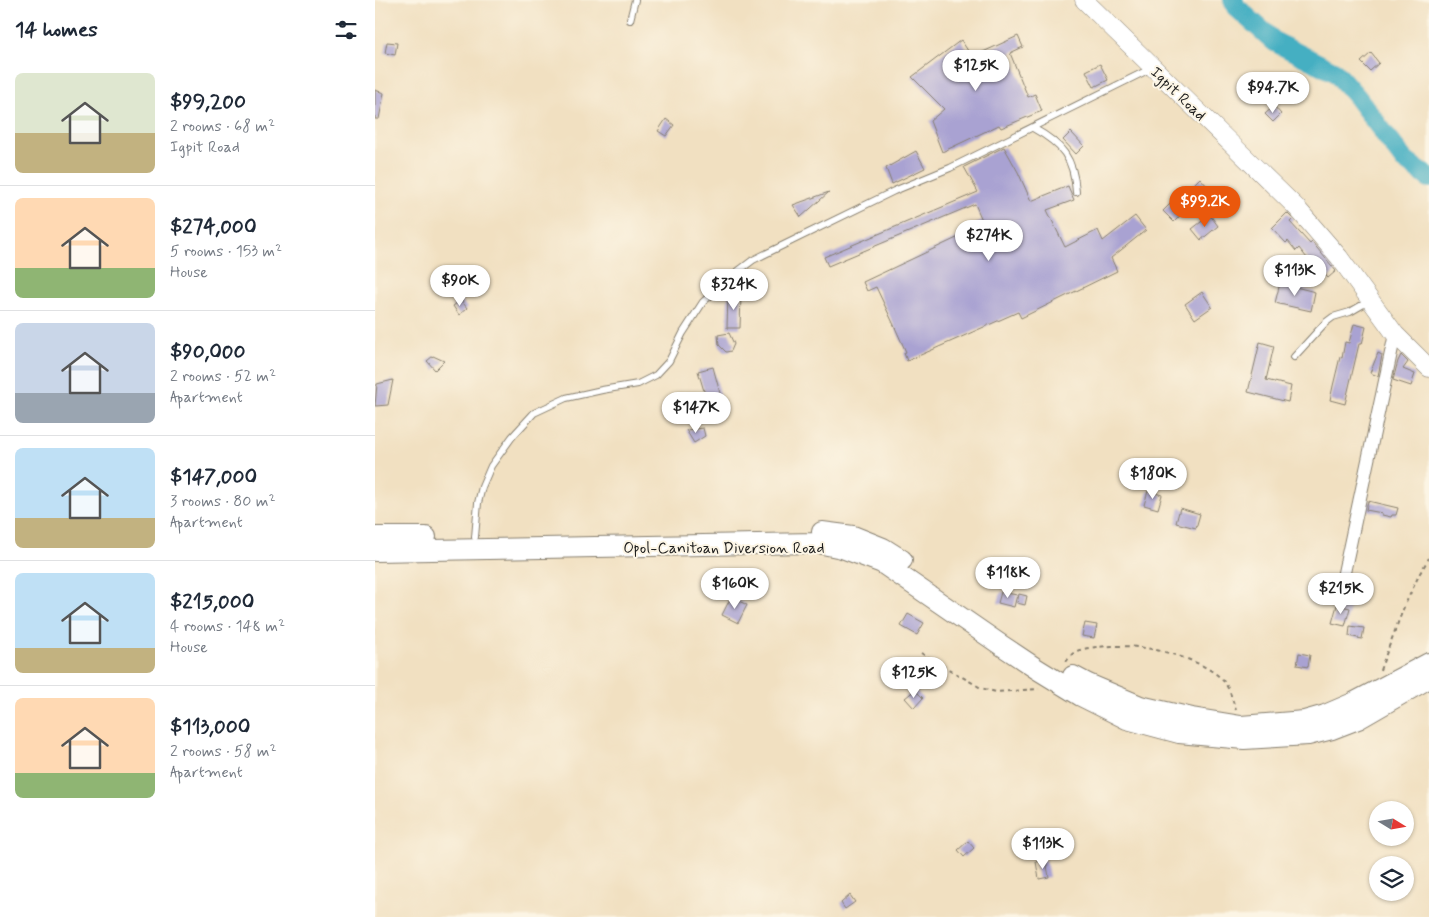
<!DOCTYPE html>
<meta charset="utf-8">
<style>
:root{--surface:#fff;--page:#f6f6f7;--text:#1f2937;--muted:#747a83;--line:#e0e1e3;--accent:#ea580c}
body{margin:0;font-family:Mynerve,sans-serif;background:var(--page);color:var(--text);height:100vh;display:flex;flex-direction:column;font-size:19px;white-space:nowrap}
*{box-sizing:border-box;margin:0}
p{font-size:16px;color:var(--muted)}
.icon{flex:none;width:28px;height:28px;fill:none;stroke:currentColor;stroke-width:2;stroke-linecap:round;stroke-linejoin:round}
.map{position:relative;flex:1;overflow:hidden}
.sheet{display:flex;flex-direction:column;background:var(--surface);width:375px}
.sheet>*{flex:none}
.needle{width:32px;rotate:101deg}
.tools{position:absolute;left:994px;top:801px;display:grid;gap:10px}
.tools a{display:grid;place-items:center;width:45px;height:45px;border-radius:50%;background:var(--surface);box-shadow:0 1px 4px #0004;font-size:25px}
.price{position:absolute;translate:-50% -42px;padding:0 11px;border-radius:18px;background:#fff;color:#222;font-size:16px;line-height:32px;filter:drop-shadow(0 1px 2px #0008)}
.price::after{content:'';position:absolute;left:50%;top:30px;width:15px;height:11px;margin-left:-8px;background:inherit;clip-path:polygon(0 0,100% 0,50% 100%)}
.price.active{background:var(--accent);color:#fff}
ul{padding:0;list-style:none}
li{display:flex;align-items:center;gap:15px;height:125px;padding:0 15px}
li+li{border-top:1px solid var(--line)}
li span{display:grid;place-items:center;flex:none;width:140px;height:100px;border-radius:8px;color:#555}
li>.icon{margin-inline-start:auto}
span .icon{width:60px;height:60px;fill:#fffc;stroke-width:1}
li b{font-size:21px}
h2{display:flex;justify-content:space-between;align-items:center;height:60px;padding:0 15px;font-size:21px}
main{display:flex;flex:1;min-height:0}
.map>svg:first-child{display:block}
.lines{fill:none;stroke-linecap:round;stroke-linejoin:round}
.river{stroke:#44afc2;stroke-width:20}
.building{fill:#a9a2d2}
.lane-casing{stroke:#867e6e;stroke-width:8}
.street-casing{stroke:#867e6e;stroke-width:14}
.secondary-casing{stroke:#867e6e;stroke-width:19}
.primary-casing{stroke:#867e6e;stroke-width:22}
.path{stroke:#867e6e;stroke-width:2;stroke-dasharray:4 4;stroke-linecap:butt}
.lane{stroke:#fff;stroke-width:6}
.street{stroke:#fff;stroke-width:12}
.secondary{stroke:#fff;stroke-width:18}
.primary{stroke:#fff;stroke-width:20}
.labels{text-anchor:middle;stroke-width:4;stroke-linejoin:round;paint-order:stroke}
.street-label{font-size:16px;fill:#1c1c1c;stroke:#fcf5e5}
</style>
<main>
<section class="sheet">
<h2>14 homes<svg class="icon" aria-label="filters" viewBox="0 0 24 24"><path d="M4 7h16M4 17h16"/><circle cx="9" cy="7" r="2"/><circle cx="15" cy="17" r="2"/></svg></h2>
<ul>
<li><span style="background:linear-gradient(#dfe7d0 60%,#c2b280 0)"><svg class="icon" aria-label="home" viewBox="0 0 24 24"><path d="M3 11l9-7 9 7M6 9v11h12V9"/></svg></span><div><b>$99,200</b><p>2 rooms · 68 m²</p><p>Igpit Road</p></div></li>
<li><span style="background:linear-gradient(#ffd9b3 70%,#8fb573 0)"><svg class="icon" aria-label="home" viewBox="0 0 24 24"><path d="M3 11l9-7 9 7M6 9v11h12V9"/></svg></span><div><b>$274,000</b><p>5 rooms · 153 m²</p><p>House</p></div></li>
<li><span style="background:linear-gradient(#c9d6e8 70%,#9aa5b1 0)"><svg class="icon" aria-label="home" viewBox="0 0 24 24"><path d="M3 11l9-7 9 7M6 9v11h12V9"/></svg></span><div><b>$90,000</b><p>2 rooms · 52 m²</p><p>Apartment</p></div></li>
<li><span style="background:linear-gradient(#bfe0f5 70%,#c2b280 0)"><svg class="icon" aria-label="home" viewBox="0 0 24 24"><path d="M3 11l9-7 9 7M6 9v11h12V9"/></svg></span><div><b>$147,000</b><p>3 rooms · 80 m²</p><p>Apartment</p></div></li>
<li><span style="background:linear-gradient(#bfe0f5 75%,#c2b280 0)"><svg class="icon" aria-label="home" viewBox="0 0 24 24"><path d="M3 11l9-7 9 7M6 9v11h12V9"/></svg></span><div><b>$215,000</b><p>4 rooms · 148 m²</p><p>House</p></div></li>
<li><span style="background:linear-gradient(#ffd9b3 75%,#8fb573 0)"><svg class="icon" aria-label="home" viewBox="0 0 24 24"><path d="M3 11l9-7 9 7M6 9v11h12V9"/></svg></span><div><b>$113,000</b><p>2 rooms · 58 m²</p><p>Apartment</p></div></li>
</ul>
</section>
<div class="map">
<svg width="1054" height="917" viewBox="0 0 1054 917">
<rect width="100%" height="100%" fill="#fcf5e5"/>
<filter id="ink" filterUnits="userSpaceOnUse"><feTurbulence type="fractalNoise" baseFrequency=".02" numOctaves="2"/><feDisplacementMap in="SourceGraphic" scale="10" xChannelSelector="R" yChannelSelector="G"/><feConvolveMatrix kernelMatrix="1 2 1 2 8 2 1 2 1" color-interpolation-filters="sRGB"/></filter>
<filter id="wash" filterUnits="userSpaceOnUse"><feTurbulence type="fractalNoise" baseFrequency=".0096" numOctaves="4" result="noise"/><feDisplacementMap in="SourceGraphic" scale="20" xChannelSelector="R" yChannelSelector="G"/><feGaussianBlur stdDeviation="1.12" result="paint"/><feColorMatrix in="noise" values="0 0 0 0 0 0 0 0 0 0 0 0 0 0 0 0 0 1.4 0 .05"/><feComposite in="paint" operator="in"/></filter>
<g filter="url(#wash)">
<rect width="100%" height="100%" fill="#f1e0c1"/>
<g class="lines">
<path class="river" d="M 858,0 L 861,7 L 900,42 L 960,72 L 982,97 L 1029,160 L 1054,178"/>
</g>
<g id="blocks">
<path class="building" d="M 643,36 L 648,47 L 635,53 L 653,97 L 660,94 L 667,111 L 626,128 L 624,125 L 567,152 L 555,121 L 569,109 L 537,77 L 586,40 L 597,57 Z
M 12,42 L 22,43 L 20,55 L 10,53 Z
M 996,53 L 1004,63 L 995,71 L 986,62 Z
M 725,64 L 733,80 L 719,87 L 711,71 Z
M 0,90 L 9,93 L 4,119 L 0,119 Z
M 899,106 L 906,114 L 898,122 L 890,114 Z
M 291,119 L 299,125 L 291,136 L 283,131 Z
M 696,132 L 709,146 L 701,154 L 688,140 Z
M 629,147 L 643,172 L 656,201 L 693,186 L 699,200 L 672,210 L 690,247 L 723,230 L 728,241 L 760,216 L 771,230 L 736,258 L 742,271 L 646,318 L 643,312 L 532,361 L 529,353 L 531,352 L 518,323 L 501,287 L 492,291 L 488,282 L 603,228 L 601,223 L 607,220 L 600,204 L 453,266 L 449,257 L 603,192 L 589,167 Z
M 541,151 L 550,168 L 517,184 L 511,168 Z
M 825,178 L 833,187 L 799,222 L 788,211 L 807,192 L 809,194 Z
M 454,192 L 426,217 L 418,205 Z
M 912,213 L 918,219 L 915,222 L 935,244 L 937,242 L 961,271 L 953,278 L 938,261 L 936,263 L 924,248 L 921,251 L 913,241 L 911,243 L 897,228 Z
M 835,215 L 843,226 L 826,240 L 817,229 Z
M 905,283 L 940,292 L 936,311 L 900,303 Z
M 827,292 L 837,307 L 820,319 L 810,304 Z
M 353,294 L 366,294 L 365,328 L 352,328 Z
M 86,300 L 92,308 L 84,315 L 78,306 Z
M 979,324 L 991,327 L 987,344 L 984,344 L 970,404 L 955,400 L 958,386 L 965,357 L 967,358 L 970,342 L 974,343 Z
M 354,333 L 359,344 L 356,351 L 351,352 L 344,345 L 343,335 Z
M 885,342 L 899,346 L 891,380 L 916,386 L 913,402 L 873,392 Z
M 1003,353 L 1007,355 L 1003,376 L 995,373 Z
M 1026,355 L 1033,362 L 1028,369 L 1040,374 L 1036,386 L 1018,380 L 1023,361 Z
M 58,356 L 69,361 L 60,370 L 52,361 Z
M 338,367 L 346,397 L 332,401 L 323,371 Z
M 18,380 L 13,405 L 0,406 L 2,384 Z
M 328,428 L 330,436 L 319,443 L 311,430 Z
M 773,491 L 787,495 L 783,509 L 769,505 Z
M 993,501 L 1023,508 L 1021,515 L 1017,515 L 1016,517 L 1007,515 L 1007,513 L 991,510 Z
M 805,508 L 825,514 L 821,528 L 801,523 Z
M 626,592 L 642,595 L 639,607 L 623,603 Z
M 644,594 L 652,596 L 650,605 L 642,603 Z
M 356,597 L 372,605 L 363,623 L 347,615 Z
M 962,605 L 975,608 L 970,626 L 957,623 Z
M 533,614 L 549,623 L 542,635 L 526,626 Z
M 710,623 L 722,625 L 719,638 L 707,636 Z
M 975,626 L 989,628 L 987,639 L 974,636 Z
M 924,653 L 935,655 L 933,667 L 922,665 Z
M 540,690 L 548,698 L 539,708 L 530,698 Z
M 593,841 L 599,848 L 589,857 L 583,850 Z
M 671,860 L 674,877 L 664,879 L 661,862 Z
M 475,895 L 480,902 L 470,909 L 466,903 Z"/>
</g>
</g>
<g filter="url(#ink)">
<use href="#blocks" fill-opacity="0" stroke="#867e6e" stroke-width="1"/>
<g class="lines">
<defs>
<path id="lane" d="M 255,20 L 260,0
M 658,128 C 687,144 699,158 701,192
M 919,357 L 950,323 L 958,317 L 975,312 L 994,301
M 100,537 L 103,503 L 107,487 L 116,466 L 137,437 L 159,413 L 191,398 L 227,390 L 263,384 L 281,375 L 294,361 L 308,333 L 328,302 L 362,272 L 378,260 L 519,191 L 575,168 L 777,68"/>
<path id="street" d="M 964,596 L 1020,334"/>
<path id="secondary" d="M 709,0 L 921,207 L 964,257 L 1020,334 L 1054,368"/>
<path id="primary" d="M 447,532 L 478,536 L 508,548 L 527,560
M 0,537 L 51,537
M 0,551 L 443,543 L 467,548 L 507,563 L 626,645 L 662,669 L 706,696 L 752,719 L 804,733 L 869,739 L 933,735 L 957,729 L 983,719 L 1054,678
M 698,676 L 713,684 L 765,706 L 817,718 L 866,726 L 929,721 L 950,715 L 978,703 L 1054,663"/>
</defs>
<use href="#lane" class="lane-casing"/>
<use href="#street" class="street-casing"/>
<use href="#secondary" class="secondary-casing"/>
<use href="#primary" class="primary-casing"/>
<path class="path" d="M 546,653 L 606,688 L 621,692 L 664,689
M 691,662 C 694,658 697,653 702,651 C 717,645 753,645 770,648 C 791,651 821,660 838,672 C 854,682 855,694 861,710
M 1005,670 L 1029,607 L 1045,573 L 1054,558"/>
<use href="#lane" class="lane"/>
<use href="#street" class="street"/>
<use href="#secondary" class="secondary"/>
<use href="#primary" class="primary"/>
</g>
</g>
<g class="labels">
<g class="street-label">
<text transform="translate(804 93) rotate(44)" y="6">Igpit Road</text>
<text x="349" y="553">Opol-Canitoan Diversion Road</text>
</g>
</g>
</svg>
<div class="tools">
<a><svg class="needle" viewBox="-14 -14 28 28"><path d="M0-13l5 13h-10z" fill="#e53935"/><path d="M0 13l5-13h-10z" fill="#747a83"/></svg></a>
<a><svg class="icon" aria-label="layers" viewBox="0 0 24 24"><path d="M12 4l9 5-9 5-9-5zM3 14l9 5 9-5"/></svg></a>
</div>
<b class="price" style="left:601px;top:92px">$125K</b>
<b class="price" style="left:898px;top:114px">$94.7K</b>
<b class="price active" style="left:830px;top:228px">$99.2K</b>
<b class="price" style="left:614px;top:262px">$274K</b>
<b class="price" style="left:920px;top:297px">$113K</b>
<b class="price" style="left:85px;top:307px">$90K</b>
<b class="price" style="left:359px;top:311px">$324K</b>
<b class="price" style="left:321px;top:434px">$147K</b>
<b class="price" style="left:778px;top:500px">$180K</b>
<b class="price" style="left:633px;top:599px">$118K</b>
<b class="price" style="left:360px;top:610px">$160K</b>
<b class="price" style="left:966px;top:615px">$215K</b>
<b class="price" style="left:539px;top:699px">$125K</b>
<b class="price" style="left:668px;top:870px">$113K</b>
</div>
</main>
